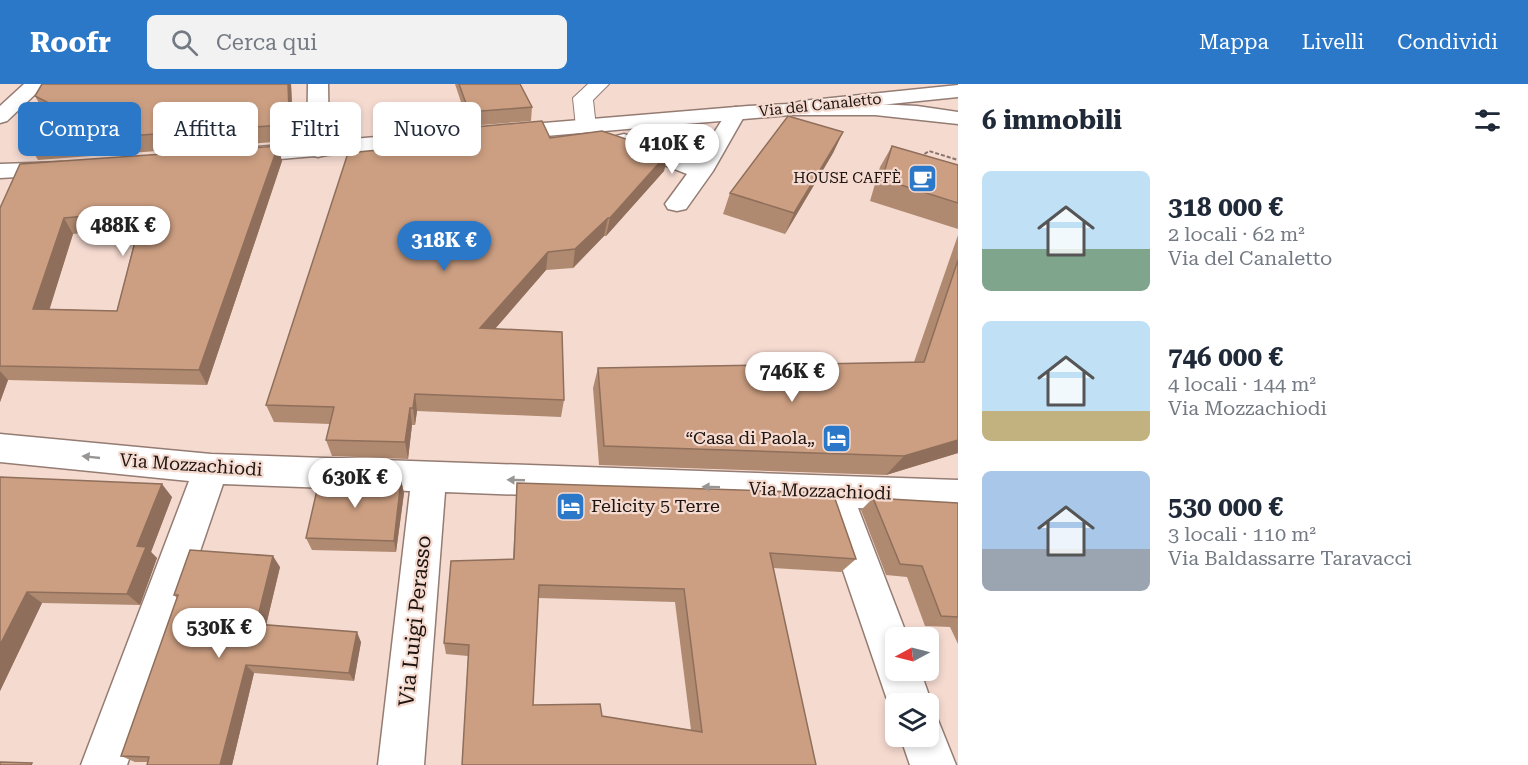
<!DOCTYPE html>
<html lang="it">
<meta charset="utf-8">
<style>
:root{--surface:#fff;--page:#f2f2f3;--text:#1f2937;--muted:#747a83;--accent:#2c78c8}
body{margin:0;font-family:"Roboto Serif",serif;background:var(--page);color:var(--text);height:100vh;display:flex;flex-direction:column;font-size:22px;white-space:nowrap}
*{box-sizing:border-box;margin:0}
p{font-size:20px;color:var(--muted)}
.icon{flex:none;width:33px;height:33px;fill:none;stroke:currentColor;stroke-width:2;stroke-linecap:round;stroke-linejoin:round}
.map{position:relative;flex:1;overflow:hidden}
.sheet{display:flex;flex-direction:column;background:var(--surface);width:570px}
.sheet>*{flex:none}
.banner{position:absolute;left:18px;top:18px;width:570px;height:54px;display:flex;gap:12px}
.needle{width:39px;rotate:263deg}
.buttons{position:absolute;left:885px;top:543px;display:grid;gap:12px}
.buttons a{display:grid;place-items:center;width:54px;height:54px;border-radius:9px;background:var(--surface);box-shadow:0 3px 9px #0003;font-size:30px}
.price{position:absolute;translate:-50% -51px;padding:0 14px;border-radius:21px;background:#fff;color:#222;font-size:20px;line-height:39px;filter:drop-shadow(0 2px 3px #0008)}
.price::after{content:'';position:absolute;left:50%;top:36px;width:18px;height:14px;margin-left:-9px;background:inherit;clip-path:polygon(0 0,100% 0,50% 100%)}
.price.current{background:var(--accent);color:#fff}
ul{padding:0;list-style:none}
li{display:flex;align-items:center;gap:18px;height:150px;padding:0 24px}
li span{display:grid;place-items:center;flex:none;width:168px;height:120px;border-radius:9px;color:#555}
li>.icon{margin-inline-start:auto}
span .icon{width:72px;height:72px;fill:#fffc;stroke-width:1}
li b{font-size:26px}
h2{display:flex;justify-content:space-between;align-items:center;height:72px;padding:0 24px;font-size:26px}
.tag{padding:0 21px;border-radius:9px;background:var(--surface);box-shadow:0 3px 9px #0003;font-size:21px;line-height:54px}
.tag.current{background:var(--accent);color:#fff}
header{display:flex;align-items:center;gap:36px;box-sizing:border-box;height:84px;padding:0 30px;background:var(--accent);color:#fff}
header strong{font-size:28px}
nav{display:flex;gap:33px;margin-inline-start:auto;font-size:21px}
.search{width:420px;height:54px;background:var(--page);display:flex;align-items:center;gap:15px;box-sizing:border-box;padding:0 21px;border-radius:9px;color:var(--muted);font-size:22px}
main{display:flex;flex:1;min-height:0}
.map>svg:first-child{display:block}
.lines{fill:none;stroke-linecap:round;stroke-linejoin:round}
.pedestrian-casing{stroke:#947c73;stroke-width:2}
.minor-casing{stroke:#947c73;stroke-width:3}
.primary-casing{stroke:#947c73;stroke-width:3}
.path{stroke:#86746d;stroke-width:2;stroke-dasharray:4 2;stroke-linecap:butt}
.pedestrian{fill:#fff;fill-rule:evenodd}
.minor{fill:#fff;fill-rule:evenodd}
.primary{fill:#fff;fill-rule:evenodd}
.wall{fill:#af8970;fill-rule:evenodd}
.shaded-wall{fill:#8f6f5b}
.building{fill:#cc9f82;stroke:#8f6f5b;stroke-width:1.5;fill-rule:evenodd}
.oneway{fill:#999593}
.labels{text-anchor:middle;stroke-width:4.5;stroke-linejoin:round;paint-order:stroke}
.far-street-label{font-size:15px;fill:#1d1410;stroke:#f5dad0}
.far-poi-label{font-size:15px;fill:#1d1410;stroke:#f5dad0;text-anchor:end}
.poi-label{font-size:18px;fill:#1d1410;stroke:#f5dad0;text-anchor:end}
.street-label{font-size:18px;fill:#1d1410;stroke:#f5dad0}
.near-street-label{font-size:21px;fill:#1d1410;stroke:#f5dad0}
</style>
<header>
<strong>Roofr</strong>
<div class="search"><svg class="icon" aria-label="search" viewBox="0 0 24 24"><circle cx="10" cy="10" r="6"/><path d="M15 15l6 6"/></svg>Cerca qui</div>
<nav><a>Mappa</a><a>Livelli</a><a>Condividi</a></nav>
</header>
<main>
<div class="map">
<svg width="958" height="681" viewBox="0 0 958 681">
<rect width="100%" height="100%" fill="#f5dad0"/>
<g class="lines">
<defs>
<path id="pedestrian" d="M 588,0 L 609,0 L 593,16 L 596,43 L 593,47 L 579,47 L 576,43 L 573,14 Z"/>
<path id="minor" d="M 308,0 L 328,0 L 329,66 L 326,71 L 318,73 L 310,71 L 307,66 Z
M 958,1 L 958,13 L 802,29 L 795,27 L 792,23 L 795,19 L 802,17 Z
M 736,23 L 743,25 L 746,29 L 713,87 L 686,125 L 677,127 L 668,125 L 665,120 L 687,90 L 616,62 L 613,57 L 616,52 L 624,50 L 696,77 L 729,25 Z
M 0,350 L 211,370 L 958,396 L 958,428 L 858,424 L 908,554 L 896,554 L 896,586 L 920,586 L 932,620 L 928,628 L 928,620 L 896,620 L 894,636 L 821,422 L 445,408 L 424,681 L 378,681 L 410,407 L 223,400 L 127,681 L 81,681 L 189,397 L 0,378 Z
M 928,632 L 938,636 L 956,681 L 910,681 L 900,652 L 928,652 Z"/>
<path id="primary" d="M 24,0 L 46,0 L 7,37 L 0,39 L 0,22 Z
M 833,18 L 917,22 L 958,28 L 958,40 L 875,31 L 790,31 L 233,79 L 225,77 L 222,72 L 225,67 L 233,65 L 748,22 Z
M 62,78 L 70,80 L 73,85 L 70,90 L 0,94 L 0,80 Z"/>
</defs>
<use href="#pedestrian" class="pedestrian-casing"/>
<use href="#minor" class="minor-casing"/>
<use href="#primary" class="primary-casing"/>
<path class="path" d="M 926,74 L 923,71 L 929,67 L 958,76"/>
<use href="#pedestrian" class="pedestrian"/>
<use href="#minor" class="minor"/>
<use href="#primary" class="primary"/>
</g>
<path class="wall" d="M 42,0 L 291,0 L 293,42 L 288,57 L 38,76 L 28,59 L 43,26 L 35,12 Z
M 455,0 L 520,0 L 532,23 L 531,37 L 469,42 Z
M 475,43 L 550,54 L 668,69 L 664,87 L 606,152 L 604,152 L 573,184 L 546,186 L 495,245 L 564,316 L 561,333 L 417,327 L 415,341 L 412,341 L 408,375 L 332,372 L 326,356 L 330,340 L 274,338 L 266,321 L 475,56 Z
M 843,48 L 833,69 L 785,150 L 723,130 L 730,109 Z
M 892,62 L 958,81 L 958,145 L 870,117 L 880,83 Z
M 282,77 L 207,301 L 8,296 L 0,318 L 0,124 ZM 138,143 L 117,227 L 49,225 L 73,150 Z
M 958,151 L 958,369 L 886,391 L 599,381 L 593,304 L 598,284 L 914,278 Z
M 0,393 L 172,413 L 151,468 L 157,474 L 140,521 L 42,519 L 0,607 Z
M 401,396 L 404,409 L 396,468 L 312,466 L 306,454 Z
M 517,399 L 856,475 L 841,488 L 773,484 L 816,681 L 462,681 L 468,572 L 446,570 L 444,559 L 513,475 ZM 538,514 L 675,518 L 691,646 L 533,621 Z
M 873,414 L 958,419 L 958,560 L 950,543 L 925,542 L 907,493 L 886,491 L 861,426 Z
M 280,483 L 266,541 L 361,558 L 354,597 L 254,589 L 232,681 L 147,681 L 148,678 L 135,678 L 121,672 L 177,514 L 174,511 Z"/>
<path class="shaded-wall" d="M 288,0 L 291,0 L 293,42 L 288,57 L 284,41 Z
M 843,48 L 833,69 L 785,150 L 794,129 Z
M 278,62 L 282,77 L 207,301 L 199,286 Z
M 668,69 L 664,87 L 606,152 L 610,134 Z
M 64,134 L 73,150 L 45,240 L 33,225 Z
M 608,134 L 604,152 L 573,184 L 575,165 Z
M 548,168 L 546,186 L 480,262 L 480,244 Z
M 0,287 L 8,296 L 0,318 Z
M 415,310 L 417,327 L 415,341 L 413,324 Z
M 410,324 L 412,341 L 408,375 L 405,358 Z
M 958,356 L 958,369 L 886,391 L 904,372 Z
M 401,396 L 404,409 L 396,468 L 394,457 Z
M 162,400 L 172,413 L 151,468 L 157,474 L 140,521 L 127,510 L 137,462 Z
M 273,472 L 280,483 L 264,550 L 256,540 Z
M 27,508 L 42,519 L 0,607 L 0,561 Z
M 357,548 L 361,558 L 354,597 L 349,589 Z
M 246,581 L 254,589 L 232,681 L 220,681 Z"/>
<path class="building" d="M 42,0 L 288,0 L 289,26 L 284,41 L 28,59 L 47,18 L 35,12 Z
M 459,0 L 520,0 L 532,23 L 469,28 Z
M 788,32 L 843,48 L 794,129 L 730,109 Z
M 542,37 L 550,54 L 602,47 L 668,69 L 610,134 L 608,134 L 575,165 L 548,168 L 480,244 L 562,248 L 564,316 L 415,310 L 413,324 L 410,324 L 405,358 L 326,356 L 334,323 L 266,321 L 348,69 L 480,56 L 475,43 Z
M 278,62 L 199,286 L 0,282 L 0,124 L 20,80 ZM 143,127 L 117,227 L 33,225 L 64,134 Z
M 892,62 L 958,81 L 958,119 L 882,95 Z
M 958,176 L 958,356 L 904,372 L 604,362 L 598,284 L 924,278 Z
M 0,393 L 162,400 L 137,462 L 146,463 L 127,510 L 27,508 L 0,561 Z
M 320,393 L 401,396 L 394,457 L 306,454 Z
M 517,399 L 833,409 L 856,475 L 770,469 L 816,681 L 462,681 L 469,561 L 444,559 L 451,477 L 514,475 ZM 539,501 L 684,505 L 702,648 L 602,632 L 600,620 L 533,621 Z
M 873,414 L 958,419 L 958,533 L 941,532 L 922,482 L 900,480 Z
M 190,466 L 273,472 L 256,540 L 357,548 L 349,589 L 246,581 L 220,681 L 147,681 L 149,673 L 121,672 L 178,511 L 174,511 Z
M 0,678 L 32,679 L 31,681 L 0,681 Z"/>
<defs><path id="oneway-solid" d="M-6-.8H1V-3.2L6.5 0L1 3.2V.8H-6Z" transform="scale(1.5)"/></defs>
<g class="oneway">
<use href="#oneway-solid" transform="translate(91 373) rotate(-174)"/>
<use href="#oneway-solid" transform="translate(516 396) rotate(-178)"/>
<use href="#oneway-solid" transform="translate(711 403) rotate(-178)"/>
</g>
<defs>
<symbol id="cafe-square" viewBox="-11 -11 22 22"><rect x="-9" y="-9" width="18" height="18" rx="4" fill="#2c78c8" stroke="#f5dad0"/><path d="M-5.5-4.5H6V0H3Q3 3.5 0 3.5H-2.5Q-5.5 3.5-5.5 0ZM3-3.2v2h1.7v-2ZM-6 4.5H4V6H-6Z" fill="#fff"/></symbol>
<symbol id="hotel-square" viewBox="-11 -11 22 22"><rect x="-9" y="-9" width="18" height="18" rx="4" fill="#2c78c8" stroke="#f5dad0"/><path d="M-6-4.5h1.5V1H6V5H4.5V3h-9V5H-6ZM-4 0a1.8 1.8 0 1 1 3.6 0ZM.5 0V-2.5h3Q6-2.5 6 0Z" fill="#fff"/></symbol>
</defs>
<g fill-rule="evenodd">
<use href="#cafe-square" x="906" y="78" width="33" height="33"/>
<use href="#hotel-square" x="820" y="338" width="33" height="33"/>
<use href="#hotel-square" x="554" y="406" width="33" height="33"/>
</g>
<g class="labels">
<g class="far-street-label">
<text transform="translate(820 21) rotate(-6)" y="5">Via del Canaletto</text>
</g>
<g class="far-poi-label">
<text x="901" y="99">HOUSE CAFFÈ</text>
</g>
<g class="poi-label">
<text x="815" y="360">“Casa di Paola„</text>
<text x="591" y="428" text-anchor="start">Felicity 5 Terre</text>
</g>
<g class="street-label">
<text transform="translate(191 381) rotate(4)" y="6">Via Mozzachiodi</text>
<text transform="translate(820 407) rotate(2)" y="6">Via Mozzachiodi</text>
</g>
<g class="near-street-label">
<text transform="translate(415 537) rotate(-84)" y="7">Via Luigi Perasso</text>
</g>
</g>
</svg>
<div class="buttons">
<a><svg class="needle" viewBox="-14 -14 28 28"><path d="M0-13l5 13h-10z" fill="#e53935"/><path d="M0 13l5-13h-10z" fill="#747a83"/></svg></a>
<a><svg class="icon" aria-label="layers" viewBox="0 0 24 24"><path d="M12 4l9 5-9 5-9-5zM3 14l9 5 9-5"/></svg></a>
</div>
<b class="price" style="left:672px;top:91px">410K €</b>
<b class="price" style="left:123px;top:173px">488K €</b>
<b class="price current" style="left:444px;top:188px">318K €</b>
<b class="price" style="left:792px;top:319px">746K €</b>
<b class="price" style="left:355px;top:425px">630K €</b>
<b class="price" style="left:219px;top:575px">530K €</b>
<div class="banner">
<a class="tag current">Compra</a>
<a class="tag">Affitta</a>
<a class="tag">Filtri</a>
<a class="tag">Nuovo</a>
</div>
</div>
<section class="sheet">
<h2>6 immobili<svg class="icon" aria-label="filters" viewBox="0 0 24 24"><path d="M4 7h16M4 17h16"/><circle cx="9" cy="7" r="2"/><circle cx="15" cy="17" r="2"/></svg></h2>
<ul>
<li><span style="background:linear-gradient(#bfe0f5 65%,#7fa58c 0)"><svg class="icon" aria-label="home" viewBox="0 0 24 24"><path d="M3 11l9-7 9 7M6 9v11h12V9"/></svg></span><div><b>318 000 €</b><p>2 locali · 62 m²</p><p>Via del Canaletto</p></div></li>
<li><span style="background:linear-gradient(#bfe0f5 75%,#c2b280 0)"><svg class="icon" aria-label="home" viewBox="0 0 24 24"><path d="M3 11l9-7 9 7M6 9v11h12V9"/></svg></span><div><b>746 000 €</b><p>4 locali · 144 m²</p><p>Via Mozzachiodi</p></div></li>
<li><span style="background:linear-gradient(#a9c7e8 65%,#9aa5b1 0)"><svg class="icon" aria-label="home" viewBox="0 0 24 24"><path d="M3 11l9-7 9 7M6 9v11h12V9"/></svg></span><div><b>530 000 €</b><p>3 locali · 110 m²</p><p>Via Baldassarre Taravacci</p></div></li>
</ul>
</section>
</main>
